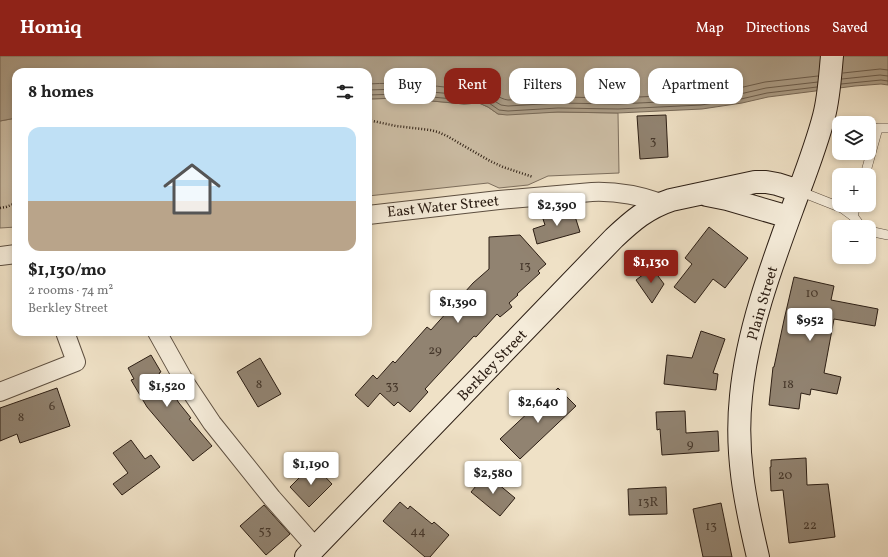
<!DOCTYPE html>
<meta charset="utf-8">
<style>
:root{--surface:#fff;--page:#f2f2f2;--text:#222;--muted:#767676;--line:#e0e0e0;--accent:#8f2418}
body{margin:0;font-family:Vollkorn,serif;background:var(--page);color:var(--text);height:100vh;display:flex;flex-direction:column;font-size:15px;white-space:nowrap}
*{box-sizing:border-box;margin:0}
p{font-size:13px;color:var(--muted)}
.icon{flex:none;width:22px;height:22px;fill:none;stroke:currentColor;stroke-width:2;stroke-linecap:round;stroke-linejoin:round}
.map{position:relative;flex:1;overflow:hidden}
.sheet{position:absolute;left:12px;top:12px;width:360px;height:268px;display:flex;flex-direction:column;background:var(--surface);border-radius:12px;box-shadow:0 2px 6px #0003}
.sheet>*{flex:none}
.top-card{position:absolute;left:384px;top:12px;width:380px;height:36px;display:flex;gap:8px}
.controls{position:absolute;left:832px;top:60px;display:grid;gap:8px}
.controls a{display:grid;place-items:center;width:44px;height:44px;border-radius:8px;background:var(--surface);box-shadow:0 2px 6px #0003;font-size:20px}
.price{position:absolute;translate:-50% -34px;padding:0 9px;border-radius:4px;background:#fff;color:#222;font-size:13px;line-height:26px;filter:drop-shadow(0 1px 2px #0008)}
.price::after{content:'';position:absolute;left:50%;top:24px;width:12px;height:9px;margin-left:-6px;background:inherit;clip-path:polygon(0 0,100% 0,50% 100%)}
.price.selected{background:var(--accent);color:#fff}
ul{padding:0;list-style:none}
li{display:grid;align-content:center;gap:8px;height:212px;padding:0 16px}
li+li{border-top:1px solid var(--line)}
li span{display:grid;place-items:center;height:124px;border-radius:12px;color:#555}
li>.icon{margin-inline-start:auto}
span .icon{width:72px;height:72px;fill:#fffc;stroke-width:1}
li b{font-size:17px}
h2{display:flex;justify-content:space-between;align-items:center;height:48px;padding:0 16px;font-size:17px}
.chip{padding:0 14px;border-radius:12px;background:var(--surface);box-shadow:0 2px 6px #0003;font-size:14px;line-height:36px}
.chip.selected{background:var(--accent);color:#fff}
header{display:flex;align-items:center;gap:24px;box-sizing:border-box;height:56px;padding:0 20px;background:var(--accent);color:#fff}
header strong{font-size:19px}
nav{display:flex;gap:22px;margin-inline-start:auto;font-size:14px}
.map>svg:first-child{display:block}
.green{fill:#cec0a8;stroke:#7d6f5e}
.water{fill:#ad9f89;stroke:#796b5a}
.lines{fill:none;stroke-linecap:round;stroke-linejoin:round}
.shore{stroke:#6c5e4e;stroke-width:1}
.building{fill:#918371;stroke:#2c1e14}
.service-casing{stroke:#5d4f40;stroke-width:10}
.minor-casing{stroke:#5d4f40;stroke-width:20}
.secondary-casing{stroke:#2c1e14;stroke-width:24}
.path{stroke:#2c1e14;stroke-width:2.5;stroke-dasharray:1 2;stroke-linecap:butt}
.service{stroke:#f5ecda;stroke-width:9}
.minor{stroke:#f5ecda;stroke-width:18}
.secondary{stroke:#f5ecda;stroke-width:22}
.labels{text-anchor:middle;stroke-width:3;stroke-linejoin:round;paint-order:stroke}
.number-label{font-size:13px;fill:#45372b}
.street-label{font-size:15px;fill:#2c1e14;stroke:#f5ecda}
</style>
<header>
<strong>Homiq</strong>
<nav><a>Map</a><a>Directions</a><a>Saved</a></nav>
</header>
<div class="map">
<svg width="888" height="501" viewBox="0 0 888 501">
<rect width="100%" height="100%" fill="#efe1c6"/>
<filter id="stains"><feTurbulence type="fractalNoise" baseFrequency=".005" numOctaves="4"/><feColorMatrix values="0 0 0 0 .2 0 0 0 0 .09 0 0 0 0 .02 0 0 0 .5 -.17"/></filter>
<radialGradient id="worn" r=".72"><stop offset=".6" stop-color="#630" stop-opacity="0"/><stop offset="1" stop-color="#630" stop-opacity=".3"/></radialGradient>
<path class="green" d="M 400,42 L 464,48 L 479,47 L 488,51 L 498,58 L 558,56 L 618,57 L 619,117 L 548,120 L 528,129 L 499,132 L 488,127 L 368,140 L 368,43 Z
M 16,62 L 16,171 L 0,172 L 0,65 Z"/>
<path class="water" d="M 0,0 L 888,0 L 888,29 L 881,28 L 855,30 L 768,41 L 742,47 L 702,53 L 618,57 L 558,56 L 507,59 L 498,58 L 488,51 L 479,47 L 464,48 L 400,42 L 368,43 L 368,16 L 16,16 L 16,62 L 0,65 Z"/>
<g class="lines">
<path class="shore" d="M 843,17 L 880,13 L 888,14
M 842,23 L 880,19 L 888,20
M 368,28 C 399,26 430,29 461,33 C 468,33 476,31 483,33 C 492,35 499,43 508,44 L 558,41 L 618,42 L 700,38 L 739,32 L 765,26 L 818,20
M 841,28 L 881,24 L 888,25
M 368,34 L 400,33 L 464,39 L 480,39 L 491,43 L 501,49 L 508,50 L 558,47 L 618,48 L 701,44 L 740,38 L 766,32 L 818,26
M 368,39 L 400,38 L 464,44 L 480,43 L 489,47 L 499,54 L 508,55 L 558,52 L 618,53 L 701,49 L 741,43 L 767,37 L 817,31"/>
</g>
<path class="building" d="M 666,59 L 668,101 L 640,103 L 637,60 Z
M 573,154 L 580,176 L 537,188 L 533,173 L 545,169 L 543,163 Z
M 709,171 L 748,202 L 725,232 L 713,223 L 695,247 L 674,231 L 692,208 L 685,202 Z
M 520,179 L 546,208 L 538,215 L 540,217 L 517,238 L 518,239 L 509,247 L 512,251 L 500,261 L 497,258 L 476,281 L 474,280 L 425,333 L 428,336 L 410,356 L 398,346 L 394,350 L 380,337 L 368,351 L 355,339 L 373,319 L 377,323 L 393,305 L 395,307 L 427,271 L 431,274 L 473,227 L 489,213 L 489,181 Z
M 652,212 L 664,228 L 652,247 L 636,224 Z
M 794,221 L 834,230 L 831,244 L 878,253 L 875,270 L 834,263 L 824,317 L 841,321 L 837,338 L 811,333 L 810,339 L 801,337 L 799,353 L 769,349 L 773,311 L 774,311 L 784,264 Z
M 701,275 L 725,283 L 713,317 L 718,318 L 716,334 L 664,328 L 667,299 L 692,302 Z
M 151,299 L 161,316 L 159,317 L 179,347 L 191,362 L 189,363 L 212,390 L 193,405 L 147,351 L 131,324 L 134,323 L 128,312 Z
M 260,302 L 281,338 L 258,351 L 237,316 Z
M 57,332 L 70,370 L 20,387 L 17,378 L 0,385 L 0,352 Z
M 558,332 L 576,350 L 520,403 L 500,383 L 532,353 L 534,355 Z
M 685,355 L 686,377 L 718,375 L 719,395 L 662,399 L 660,373 L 657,374 L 656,356 Z
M 131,384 L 145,403 L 151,399 L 160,411 L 122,439 L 113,428 L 128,417 L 113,397 Z
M 806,402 L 807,429 L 828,428 L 835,481 L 789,487 L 783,434 L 771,435 L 770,411 L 771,411 L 771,404 Z
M 313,408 L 332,428 L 309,451 L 290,431 Z
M 486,418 L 515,442 L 500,460 L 471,436 Z
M 666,431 L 667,458 L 629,459 L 628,433 Z
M 400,446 L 408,453 L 410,450 L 432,468 L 434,466 L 449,479 L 430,501 L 425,501 L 383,465 Z
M 721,447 L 732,501 L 703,501 L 693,453 Z
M 264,449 L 290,478 L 266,499 L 240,470 Z"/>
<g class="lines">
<defs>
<path id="service" d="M 865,119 L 878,72 L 888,72
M 799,135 L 842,152 L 853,160
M 856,149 L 853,160 L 859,168 L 862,171
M 869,175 L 888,179"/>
<path id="minor" d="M 368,159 L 499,144 L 592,136 C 616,135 638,139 661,147
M 0,200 L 16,198
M 157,276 L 186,328 L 212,367 L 272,442 L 316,492
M 0,336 L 76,306 L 65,276"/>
<path id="secondary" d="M 707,139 L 727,143 L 789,161
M 306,501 L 614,182 C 632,165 647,152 671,144 L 755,126 L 766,126 L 777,128 L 799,135
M 758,501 C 745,446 735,397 741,340 C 747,276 771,211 793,151 C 804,121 816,91 824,60 C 829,41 830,20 832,0"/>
</defs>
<use href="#service" class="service-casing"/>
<use href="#minor" class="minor-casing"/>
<use href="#secondary" class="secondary-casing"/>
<path class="path" d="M 368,64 L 396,70 L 430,74 L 438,76 L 447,80 L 490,105 L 503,111 L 533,121
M 0,152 L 6,151 L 16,147"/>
<use href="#service" class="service"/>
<use href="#minor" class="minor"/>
<use href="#secondary" class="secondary"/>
</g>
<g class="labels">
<g class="number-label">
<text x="653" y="89">3</text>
<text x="525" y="214">13</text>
<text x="812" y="241">10</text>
<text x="435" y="298">29</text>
<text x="259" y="332">8</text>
<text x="788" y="332">18</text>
<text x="392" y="334">33</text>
<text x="52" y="354">6</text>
<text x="21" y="365">8</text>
<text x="690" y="392">9</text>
<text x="785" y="423">20</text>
<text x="648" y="450">13R</text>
<text x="810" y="473">22</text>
<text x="711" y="474">13</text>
<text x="265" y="479">53</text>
<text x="418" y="479">44</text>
</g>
<g class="street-label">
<text transform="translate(443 150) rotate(-6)" y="5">East Water Street</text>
<text transform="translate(762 247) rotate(-74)" y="5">Plain Street</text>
<text transform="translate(492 309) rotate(-46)" y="5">Berkley Street</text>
</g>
</g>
<rect width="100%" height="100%" filter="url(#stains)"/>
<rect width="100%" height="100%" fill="url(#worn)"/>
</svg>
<div class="controls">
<a><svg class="icon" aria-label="layers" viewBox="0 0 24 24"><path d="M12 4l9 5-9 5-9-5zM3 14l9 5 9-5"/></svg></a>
<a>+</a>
<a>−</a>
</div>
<b class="price" style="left:557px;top:171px">$2,390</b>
<b class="price selected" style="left:651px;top:228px">$1,130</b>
<b class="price" style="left:458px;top:268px">$1,390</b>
<b class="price" style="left:810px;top:286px">$952</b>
<b class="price" style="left:167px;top:352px">$1,520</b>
<b class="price" style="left:538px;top:368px">$2,640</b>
<b class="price" style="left:311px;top:430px">$1,190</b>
<b class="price" style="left:493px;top:439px">$2,580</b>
<div class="top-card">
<a class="chip">Buy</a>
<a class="chip selected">Rent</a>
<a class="chip">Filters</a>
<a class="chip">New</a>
<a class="chip">Apartment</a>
</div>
<section class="sheet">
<h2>8 homes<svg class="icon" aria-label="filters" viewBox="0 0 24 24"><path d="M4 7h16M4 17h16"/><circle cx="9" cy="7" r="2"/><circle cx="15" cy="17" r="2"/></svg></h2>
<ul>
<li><span style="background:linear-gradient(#bfe0f5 60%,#b9a48a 0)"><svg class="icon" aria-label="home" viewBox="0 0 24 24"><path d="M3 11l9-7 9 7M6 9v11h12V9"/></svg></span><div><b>$1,130/mo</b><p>2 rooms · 74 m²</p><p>Berkley Street</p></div></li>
</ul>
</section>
</div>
